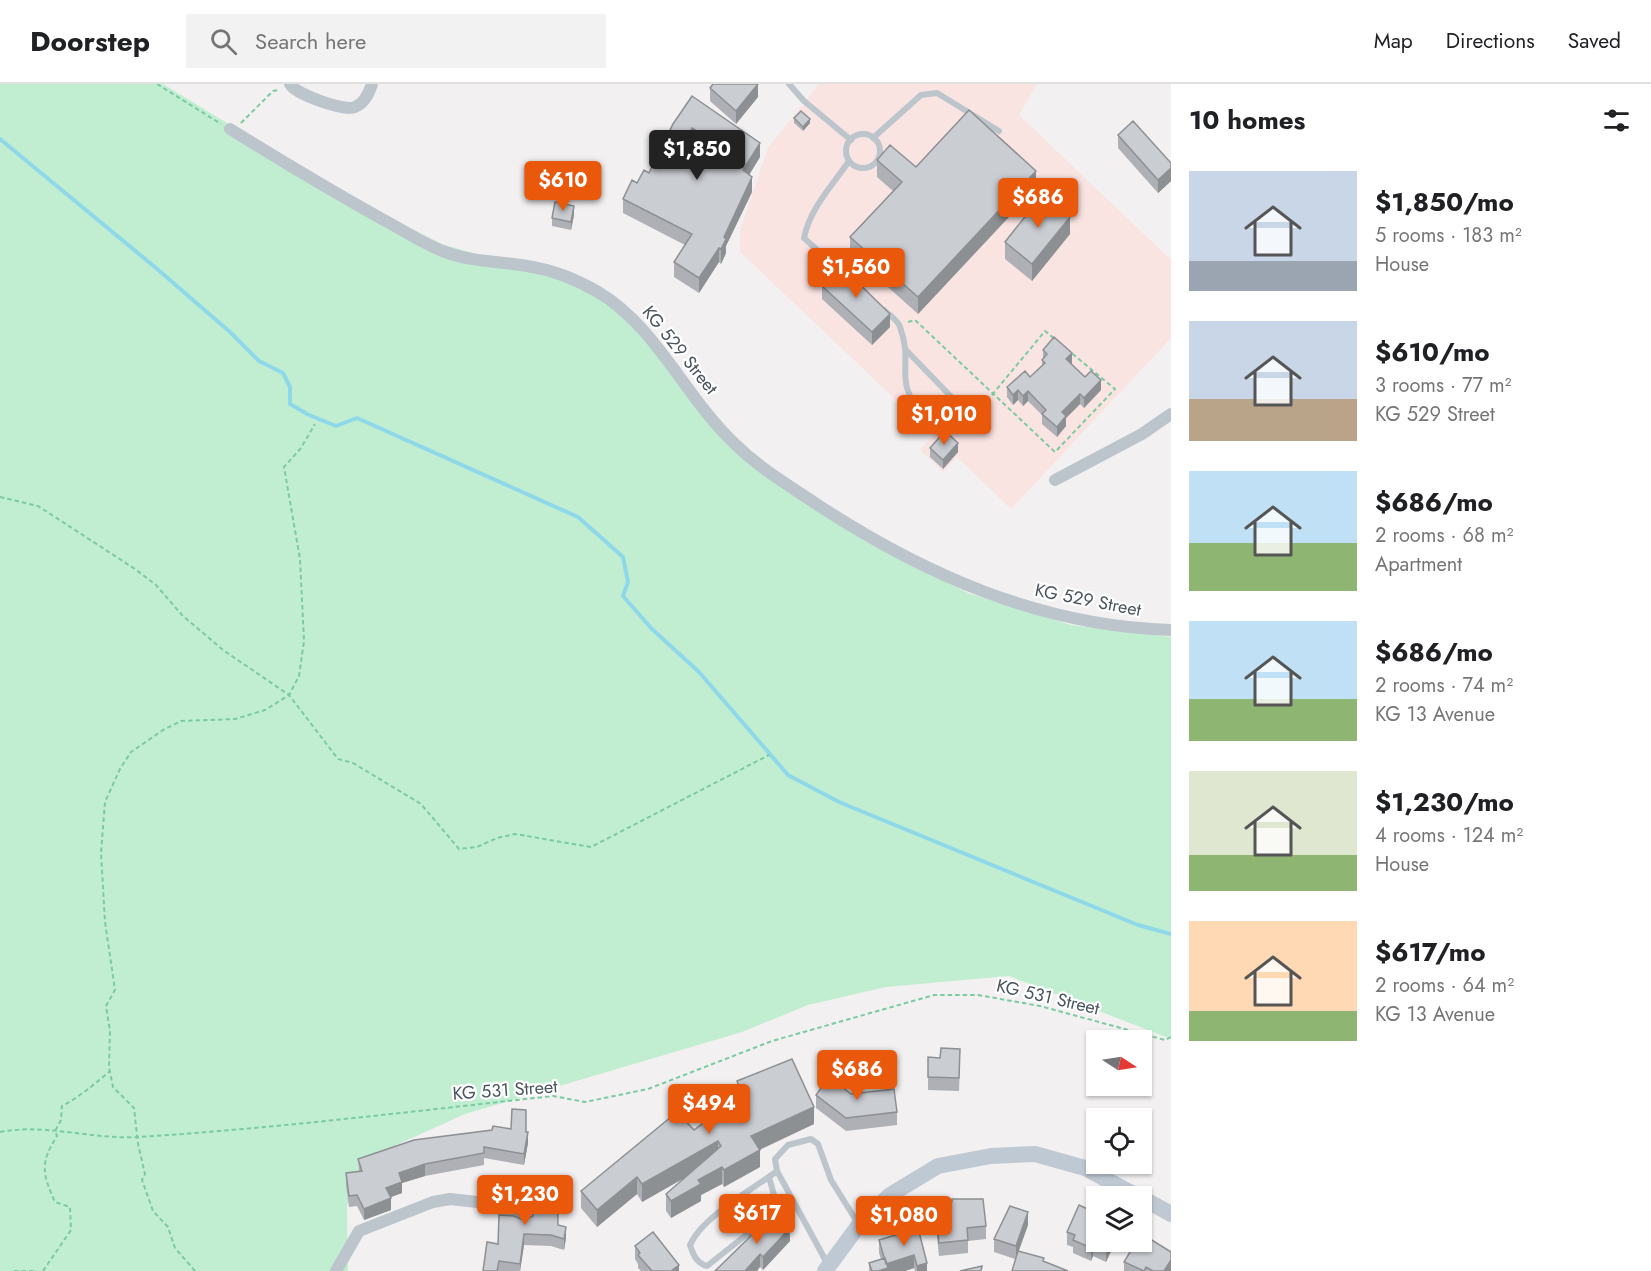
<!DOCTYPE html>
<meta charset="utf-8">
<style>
:root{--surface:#fff;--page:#f2f2f2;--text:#202124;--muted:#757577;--line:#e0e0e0;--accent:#ea580c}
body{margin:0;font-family:Jost,sans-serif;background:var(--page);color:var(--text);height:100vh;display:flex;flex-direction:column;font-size:22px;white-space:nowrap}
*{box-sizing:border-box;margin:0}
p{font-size:20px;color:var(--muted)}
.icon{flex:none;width:33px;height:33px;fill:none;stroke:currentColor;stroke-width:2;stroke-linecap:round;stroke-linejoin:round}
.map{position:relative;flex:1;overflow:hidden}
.sheet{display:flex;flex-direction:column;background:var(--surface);width:480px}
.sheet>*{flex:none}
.needle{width:39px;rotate:102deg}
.tools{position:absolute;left:1086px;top:946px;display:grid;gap:12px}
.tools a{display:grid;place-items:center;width:66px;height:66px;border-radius:0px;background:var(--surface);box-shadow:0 2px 4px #0004;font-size:30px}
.price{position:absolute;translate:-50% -51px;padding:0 14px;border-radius:6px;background:var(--accent);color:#fff;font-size:20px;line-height:39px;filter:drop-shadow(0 2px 3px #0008)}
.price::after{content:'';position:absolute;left:50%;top:36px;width:18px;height:14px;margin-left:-9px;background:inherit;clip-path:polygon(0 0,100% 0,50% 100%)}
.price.selected{background:#222;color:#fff}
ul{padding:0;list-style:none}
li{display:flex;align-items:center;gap:18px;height:150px;padding:0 18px}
li span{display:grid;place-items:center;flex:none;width:168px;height:120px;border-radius:0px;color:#555}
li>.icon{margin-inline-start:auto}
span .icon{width:72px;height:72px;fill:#fffc;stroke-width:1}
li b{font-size:26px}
h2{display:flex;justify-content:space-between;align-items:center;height:72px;padding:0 18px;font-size:26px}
header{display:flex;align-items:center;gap:36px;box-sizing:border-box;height:84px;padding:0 30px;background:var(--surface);border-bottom:2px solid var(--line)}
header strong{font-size:28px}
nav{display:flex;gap:33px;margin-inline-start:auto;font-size:21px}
.search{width:420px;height:54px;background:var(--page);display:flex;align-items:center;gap:15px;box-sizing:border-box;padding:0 21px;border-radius:0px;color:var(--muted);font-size:22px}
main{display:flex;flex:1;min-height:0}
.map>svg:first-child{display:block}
.medical{fill:#fae4e2}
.green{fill:#c1eed1}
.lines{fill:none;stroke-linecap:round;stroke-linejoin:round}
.stream{stroke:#8fd8e9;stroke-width:4}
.path{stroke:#7acba1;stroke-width:2;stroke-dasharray:4.5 3;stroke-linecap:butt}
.lane{stroke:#bcc5cc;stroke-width:6}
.street{stroke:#bcc5cc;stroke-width:12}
.secondary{stroke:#bfc9d3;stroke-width:16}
.wall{fill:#aeb0b5;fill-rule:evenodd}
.shaded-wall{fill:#8d9093}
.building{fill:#cacdd2;stroke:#8d9093;stroke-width:1.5;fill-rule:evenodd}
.labels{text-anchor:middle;stroke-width:4.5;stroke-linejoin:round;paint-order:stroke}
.street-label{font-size:18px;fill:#49545d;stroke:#fff}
</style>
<header>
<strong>Doorstep</strong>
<div class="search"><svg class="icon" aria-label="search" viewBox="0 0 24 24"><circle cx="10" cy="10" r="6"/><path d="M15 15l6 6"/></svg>Search here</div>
<nav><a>Map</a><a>Directions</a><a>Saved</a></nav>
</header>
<main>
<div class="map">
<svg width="1171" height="1187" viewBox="0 0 1171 1187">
<rect width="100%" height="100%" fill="#f2f0f0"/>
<path class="medical" d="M 819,0 L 1037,0 L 1019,31 L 1171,176 L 1171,254 L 1011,425 L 957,373 L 943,388 L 920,366 L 933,351 L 740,168 L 740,146 L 768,64 Z"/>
<path class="green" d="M 0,0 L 163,0 L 343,110 L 442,160 L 582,201 L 640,246 L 733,354 L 794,407 L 865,457 L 968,509 L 1071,541 L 1171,553 L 1171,955 L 1009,892 L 886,903 L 808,921 L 742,948 L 465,1030 L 372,1072 L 347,1121 L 348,1187 L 0,1187 Z"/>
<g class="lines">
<path class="stream" d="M 0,55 L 156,184 L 230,248 L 259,277 L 283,289 L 290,303 L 290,320 L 309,331 L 336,342 L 357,334 L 578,433 L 623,473 L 628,498 L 623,512 L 652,545 L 699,588 L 788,691 L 839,718 L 1138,841 L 1171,850"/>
<path class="path" d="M 157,0 L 221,40
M 241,39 L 273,7 L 279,6
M 1036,104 L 1039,115
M 908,238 L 915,236 L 1055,368 L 1115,305 L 1069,267
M 992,311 L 1045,247 L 1056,256
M 0,413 L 38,422 L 135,485 L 156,501 L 182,531 L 223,566 L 289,611 L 338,675 L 353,679 L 421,720 L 459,765 L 477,763 L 497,754 L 515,750 L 591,763 L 769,671
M 0,1048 C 46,1039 93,1056 140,1053 C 278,1044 416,1027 553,1012 L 585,1018 L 648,1005 L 772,957 L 934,911 L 978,911 L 1040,922 L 1165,956 L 1171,953
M 14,1187 L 37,1187
M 43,1187 L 71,1146 L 70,1123 L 55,1118 C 42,1089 40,1079 57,1052 L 55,1047 L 61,1036 L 62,1022 C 78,1014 96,999 110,987
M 195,1187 L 175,1164 L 168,1143 L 153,1127 L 142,1096 L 145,1090 L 138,1060 L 134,1024 L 113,1003 L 109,983 L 110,947 L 106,922 L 115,906 L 105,838 L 101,769 L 105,718 L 120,685 L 131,668 L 163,646 L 181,637 L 235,635 L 265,626 L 289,611 L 299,592 L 304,557 L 300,475 L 284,383 L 301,364 L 315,340"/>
<path class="lane" d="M 789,0 L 804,17 L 851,56
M846 67a17 17 0 1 1 34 0a17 17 0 1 1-34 0Z
M 873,54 L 921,11 L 937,9 L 999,47
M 843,189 L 804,154 C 810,124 832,102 849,77
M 884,226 C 889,231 898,236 900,243 C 915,283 890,296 926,334 C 935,343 943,348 955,347 L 965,333 L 965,327 L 906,266
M 769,1093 L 777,1122 L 774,1129 L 707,1182 C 696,1179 693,1170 690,1161 C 702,1133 752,1106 777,1087
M 827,1179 L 777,1087 L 775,1075 L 788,1061 L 811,1055 L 818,1060 L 831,1096 L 859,1141"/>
<path class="street" d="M 290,0 C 295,10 345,28 355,23 C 365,19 369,9 372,0
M 230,45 C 280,76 330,106 382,135 C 403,146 423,160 445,168 C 472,178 499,177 527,182 C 553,186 576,195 598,208 C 657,243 685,313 734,359 C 759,384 788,401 818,421 C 925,491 1041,542 1171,546
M 1055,396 L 1142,350 L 1171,330
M 336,1187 L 359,1147 L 433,1118 L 450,1115 L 495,1120 L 523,1139"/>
<path class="secondary" d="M 1142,1114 L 1171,1130
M 825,1187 L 859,1141 L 890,1111 L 938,1082 L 991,1072 L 1035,1070 L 1085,1084 L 1139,1113"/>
</g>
<path class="wall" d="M 710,4 L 758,13 L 736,40 L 710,17 Z
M 692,12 L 760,73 L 749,91 L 752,108 L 726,162 L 726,169 L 721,180 L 719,178 L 699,209 L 674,193 L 674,178 L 685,161 L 623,129 L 623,115 L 637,99 L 649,89 ZM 692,58 L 709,69 L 706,75 L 688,66 Z
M 794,34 L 810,39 L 803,47 L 794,39 Z
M 1118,51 L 1171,79 L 1171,97 L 1158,109 L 1118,64 Z
M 877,76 L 916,83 L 1036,104 L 918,230 L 850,169 L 850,153 L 893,107 L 877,93 Z
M 574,131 L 571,146 L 552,142 L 552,134 Z
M 1070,150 L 1032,197 L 1005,175 L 1005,158 Z
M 822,202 L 890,243 L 872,261 L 822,215 Z
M 1043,266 L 1072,279 L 1071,280 L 1085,293 L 1101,306 L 1084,324 L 1080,320 L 1066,334 L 1066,342 L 1057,353 L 1042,340 L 1042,331 L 1028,317 L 1023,322 L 1018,316 L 1013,321 L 1007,313 L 1007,303 L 1030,293 L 1042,282 L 1042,276 L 1043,275 Z
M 930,364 L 958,368 L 943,385 L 930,373 Z
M 928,973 L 960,978 L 959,1007 L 928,1006 Z
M 737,997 L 814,1040 L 760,1065 L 760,1083 L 724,1103 L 722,1100 L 701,1111 L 701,1117 L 671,1134 L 666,1127 L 666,1110 L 685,1093 L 642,1118 L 637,1110 L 597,1143 L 581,1124 L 581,1107 L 694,1046 L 737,1013 Z
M 816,1011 L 897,1028 L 897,1041 L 846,1047 L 816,1024 Z
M 526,1048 L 528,1059 L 524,1081 L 484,1074 L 484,1081 L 425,1092 L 402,1099 L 402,1109 L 390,1113 L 391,1126 L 364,1136 L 357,1122 L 349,1123 L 346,1101 L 346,1089 L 359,1087 L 358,1075 Z
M 523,1100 L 558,1141 L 566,1154 L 564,1166 L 551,1162 L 524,1161 L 520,1187 L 483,1187 L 498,1160 L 523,1136 L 533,1132 L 533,1124 L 524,1124 Z
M 949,1118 L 986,1142 L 986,1155 L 968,1157 L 968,1169 L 939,1172 L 937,1153 L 937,1140 L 950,1138 Z
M 769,1137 L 789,1144 L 790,1157 L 763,1186 L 760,1183 L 715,1187 Z
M 1028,1141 L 1015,1175 L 994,1168 L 994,1155 Z
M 918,1144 L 927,1187 L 915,1187 L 914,1184 L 905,1187 L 869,1187 L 869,1179 L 881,1175 L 879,1169 L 879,1156 Z
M 1067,1148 L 1096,1158 L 1115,1158 L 1106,1178 L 1093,1172 L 1091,1177 L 1073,1169 L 1073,1163 L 1067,1161 Z
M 635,1162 L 679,1187 L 641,1187 L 638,1184 L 638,1180 L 635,1175 Z
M 1124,1178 L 1171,1187 L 1124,1187 Z"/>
<path class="shaded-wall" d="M 758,0 L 758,13 L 736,40 L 736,27 Z
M 810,35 L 810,39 L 803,47 L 803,43 Z
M 692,44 L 692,58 L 682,78 L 682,64 Z
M 760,59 L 760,73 L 743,101 L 743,86 Z
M 1171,84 L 1171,97 L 1158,109 L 1158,96 Z
M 1036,87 L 1036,104 L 918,230 L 918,213 Z
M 752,93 L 752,108 L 726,162 L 726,169 L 721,180 L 721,165 L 724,153 Z
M 574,122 L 574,131 L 571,146 L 571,138 Z
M 1070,133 L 1070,150 L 1032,197 L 1032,180 Z
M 719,164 L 719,178 L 699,209 L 699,194 Z
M 890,230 L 890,243 L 872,261 L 872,248 Z
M 1072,269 L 1072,279 L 1066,285 L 1066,275 Z
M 1101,296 L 1101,306 L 1084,324 L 1084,314 Z
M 1018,306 L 1018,316 L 1013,321 L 1013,311 Z
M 1028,307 L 1028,317 L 1023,322 L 1023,312 Z
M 1080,310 L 1080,320 L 1066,334 L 1066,342 L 1057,353 L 1057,343 L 1062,328 Z
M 958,359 L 958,368 L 943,385 L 943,376 Z
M 814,1023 L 814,1040 L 751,1070 L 751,1052 Z
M 528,1048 L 528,1059 L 524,1081 L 524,1070 Z
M 718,1057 L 718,1075 L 642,1118 L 642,1100 Z
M 760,1066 L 760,1083 L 724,1103 L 724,1086 Z
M 425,1080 L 425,1092 L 402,1099 L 402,1109 L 386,1115 L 386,1104 L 399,1089 Z
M 722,1083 L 722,1100 L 701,1111 L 701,1117 L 671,1134 L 671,1117 L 698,1096 Z
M 637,1093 L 637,1110 L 597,1143 L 597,1126 Z
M 391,1114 L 391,1126 L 364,1136 L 364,1125 Z
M 1028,1128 L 1028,1141 L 1016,1175 L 1016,1162 Z
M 789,1139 L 790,1157 L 763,1186 L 763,1173 Z
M 566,1143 L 566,1154 L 564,1166 L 564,1155 Z
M 524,1150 L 524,1161 L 520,1187 L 520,1180 Z
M 1110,1158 L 1115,1158 L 1115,1159 L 1106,1178 L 1106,1165 Z
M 1093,1159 L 1093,1172 L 1091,1177 L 1091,1164 Z
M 760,1170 L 760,1183 L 757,1187 L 745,1187 Z
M 914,1171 L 914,1184 L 905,1187 L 878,1187 L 886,1180 Z
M 1171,1176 L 1171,1187 L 1164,1187 Z
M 927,1179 L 927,1187 L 917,1187 L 917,1182 Z
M 679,1181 L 679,1187 L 671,1187 Z"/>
<path class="building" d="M 713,0 L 758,0 L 736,27 L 710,4 Z
M 692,12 L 760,59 L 743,86 L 752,93 L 724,153 L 726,155 L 721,165 L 719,164 L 699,194 L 674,178 L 692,150 L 623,115 L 632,96 L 637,99 L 644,86 L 649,89 L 673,40 ZM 692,44 L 714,58 L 706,75 L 682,64 Z
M 969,26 L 1036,87 L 918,213 L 850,153 L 902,98 L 877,76 L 890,61 L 916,83 Z
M 801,27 L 810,35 L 803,43 L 794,34 Z
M 1133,37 L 1171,79 L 1171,84 L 1158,96 L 1118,51 Z
M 1043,110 L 1070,133 L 1032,180 L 1005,158 Z
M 555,118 L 574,122 L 571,138 L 552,134 Z
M 841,182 L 890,230 L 872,248 L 822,202 Z
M 1054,253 L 1072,269 L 1066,275 L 1085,293 L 1091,287 L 1101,296 L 1084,314 L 1080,310 L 1062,328 L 1066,332 L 1057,343 L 1042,330 L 1046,326 L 1028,307 L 1023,312 L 1018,306 L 1013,311 L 1007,303 L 1025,287 L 1030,293 L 1045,279 L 1042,276 L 1047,270 L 1043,266 Z
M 945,347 L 958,359 L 943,376 L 930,364 Z
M 941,964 L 960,965 L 959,994 L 928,993 L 928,973 L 940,974 Z
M 792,975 L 814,1023 L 751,1052 L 760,1066 L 724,1086 L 722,1083 L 698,1096 L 701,1100 L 671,1117 L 666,1110 L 721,1062 L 718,1057 L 642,1100 L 637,1093 L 597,1126 L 581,1107 L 677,1028 L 694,1046 L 742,1009 L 737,997 Z
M 829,993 L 851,1010 L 894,1005 L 897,1028 L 846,1034 L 816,1011 Z
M 512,1025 L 526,1026 L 526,1048 L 528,1048 L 524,1070 L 484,1063 L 484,1069 L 425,1080 L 399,1089 L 402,1098 L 386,1104 L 391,1114 L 364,1125 L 357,1111 L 349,1112 L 346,1089 L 362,1087 L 358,1075 L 414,1056 L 492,1046 L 493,1042 L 511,1045 Z
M 557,1099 L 558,1141 L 566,1143 L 564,1155 L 551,1151 L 524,1150 L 520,1180 L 499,1177 L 497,1187 L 483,1187 L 487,1158 L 498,1160 L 499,1131 L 514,1132 L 523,1136 L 533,1132 L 533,1113 L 524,1113 L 523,1100 Z
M 952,1115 L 983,1115 L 986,1142 L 967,1144 L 968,1156 L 939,1159 L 937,1140 L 951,1138 L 949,1118 L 952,1118 Z
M 1079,1121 L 1096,1129 L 1096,1158 L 1110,1158 L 1106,1165 L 1093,1159 L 1091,1164 L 1073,1156 L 1075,1151 L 1067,1148 Z
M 1010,1122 L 1028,1128 L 1016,1162 L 994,1155 Z
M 779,1130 L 789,1139 L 787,1141 L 790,1144 L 763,1173 L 760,1170 L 745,1187 L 715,1187 L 767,1136 L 769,1137 Z
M 918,1144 L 927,1179 L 917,1182 L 914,1171 L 886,1180 L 879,1156 Z
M 653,1148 L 679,1181 L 671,1187 L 652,1187 L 638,1171 L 640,1169 L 635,1162 Z
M 1142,1150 L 1171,1168 L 1171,1176 L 1164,1187 L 1153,1187 L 1146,1183 L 1144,1187 L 1124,1178 L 1136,1158 L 1142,1158 Z
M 1018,1167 L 1044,1174 L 1043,1177 L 1068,1187 L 1012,1187 Z
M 885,1174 L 888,1184 L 878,1187 L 872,1187 L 869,1179 Z
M 982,1182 L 981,1187 L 960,1187 Z"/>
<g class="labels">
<g class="street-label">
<text transform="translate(680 266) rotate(51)" y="6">KG 529 Street</text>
<text transform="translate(1088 516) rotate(11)" y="6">KG 529 Street</text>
<text transform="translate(1048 913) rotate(13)" y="6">KG 531 Street</text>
<text transform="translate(505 1006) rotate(-4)" y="6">KG 531 Street</text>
</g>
</g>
</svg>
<div class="tools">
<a><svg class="needle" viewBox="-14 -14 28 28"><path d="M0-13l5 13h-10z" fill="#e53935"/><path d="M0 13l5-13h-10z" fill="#757577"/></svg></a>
<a><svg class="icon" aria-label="locate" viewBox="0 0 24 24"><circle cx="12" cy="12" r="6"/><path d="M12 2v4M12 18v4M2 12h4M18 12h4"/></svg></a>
<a><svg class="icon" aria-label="layers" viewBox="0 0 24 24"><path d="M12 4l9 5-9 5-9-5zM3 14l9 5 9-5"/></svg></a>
</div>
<b class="price selected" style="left:697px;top:97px">$1,850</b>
<b class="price" style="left:563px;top:128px">$610</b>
<b class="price" style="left:1038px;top:145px">$686</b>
<b class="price" style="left:856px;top:215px">$1,560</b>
<b class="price" style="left:944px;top:362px">$1,010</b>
<b class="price" style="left:857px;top:1017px">$686</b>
<b class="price" style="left:709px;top:1051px">$494</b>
<b class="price" style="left:525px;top:1142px">$1,230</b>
<b class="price" style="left:757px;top:1161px">$617</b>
<b class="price" style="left:904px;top:1163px">$1,080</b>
</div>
<section class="sheet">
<h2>10 homes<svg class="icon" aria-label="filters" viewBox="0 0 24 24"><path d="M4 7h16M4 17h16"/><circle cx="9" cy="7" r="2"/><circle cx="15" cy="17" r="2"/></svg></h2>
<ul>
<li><span style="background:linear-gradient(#c9d6e8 75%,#9aa5b1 0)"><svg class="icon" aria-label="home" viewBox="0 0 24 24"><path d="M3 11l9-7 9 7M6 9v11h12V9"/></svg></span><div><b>$1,850/mo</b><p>5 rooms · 183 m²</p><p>House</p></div></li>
<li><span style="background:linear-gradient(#c9d6e8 65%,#b9a48a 0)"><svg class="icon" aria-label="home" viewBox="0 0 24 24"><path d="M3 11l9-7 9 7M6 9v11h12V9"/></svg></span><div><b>$610/mo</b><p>3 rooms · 77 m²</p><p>KG 529 Street</p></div></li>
<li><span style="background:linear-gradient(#bfe0f5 60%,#8fb573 0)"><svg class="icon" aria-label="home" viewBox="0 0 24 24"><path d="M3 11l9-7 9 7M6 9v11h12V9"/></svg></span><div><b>$686/mo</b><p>2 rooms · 68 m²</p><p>Apartment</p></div></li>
<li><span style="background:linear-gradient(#bfe0f5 65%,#8fb573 0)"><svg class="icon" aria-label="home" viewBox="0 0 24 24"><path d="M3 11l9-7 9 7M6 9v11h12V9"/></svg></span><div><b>$686/mo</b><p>2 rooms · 74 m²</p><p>KG 13 Avenue</p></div></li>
<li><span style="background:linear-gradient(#dfe7d0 70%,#8fb573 0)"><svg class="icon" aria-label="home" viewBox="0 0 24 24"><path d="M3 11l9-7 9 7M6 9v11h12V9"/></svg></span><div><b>$1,230/mo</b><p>4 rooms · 124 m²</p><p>House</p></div></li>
<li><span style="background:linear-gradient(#ffd9b3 75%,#8fb573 0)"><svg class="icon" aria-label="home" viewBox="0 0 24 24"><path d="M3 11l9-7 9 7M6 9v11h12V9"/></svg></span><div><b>$617/mo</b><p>2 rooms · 64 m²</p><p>KG 13 Avenue</p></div></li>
</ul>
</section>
</main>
